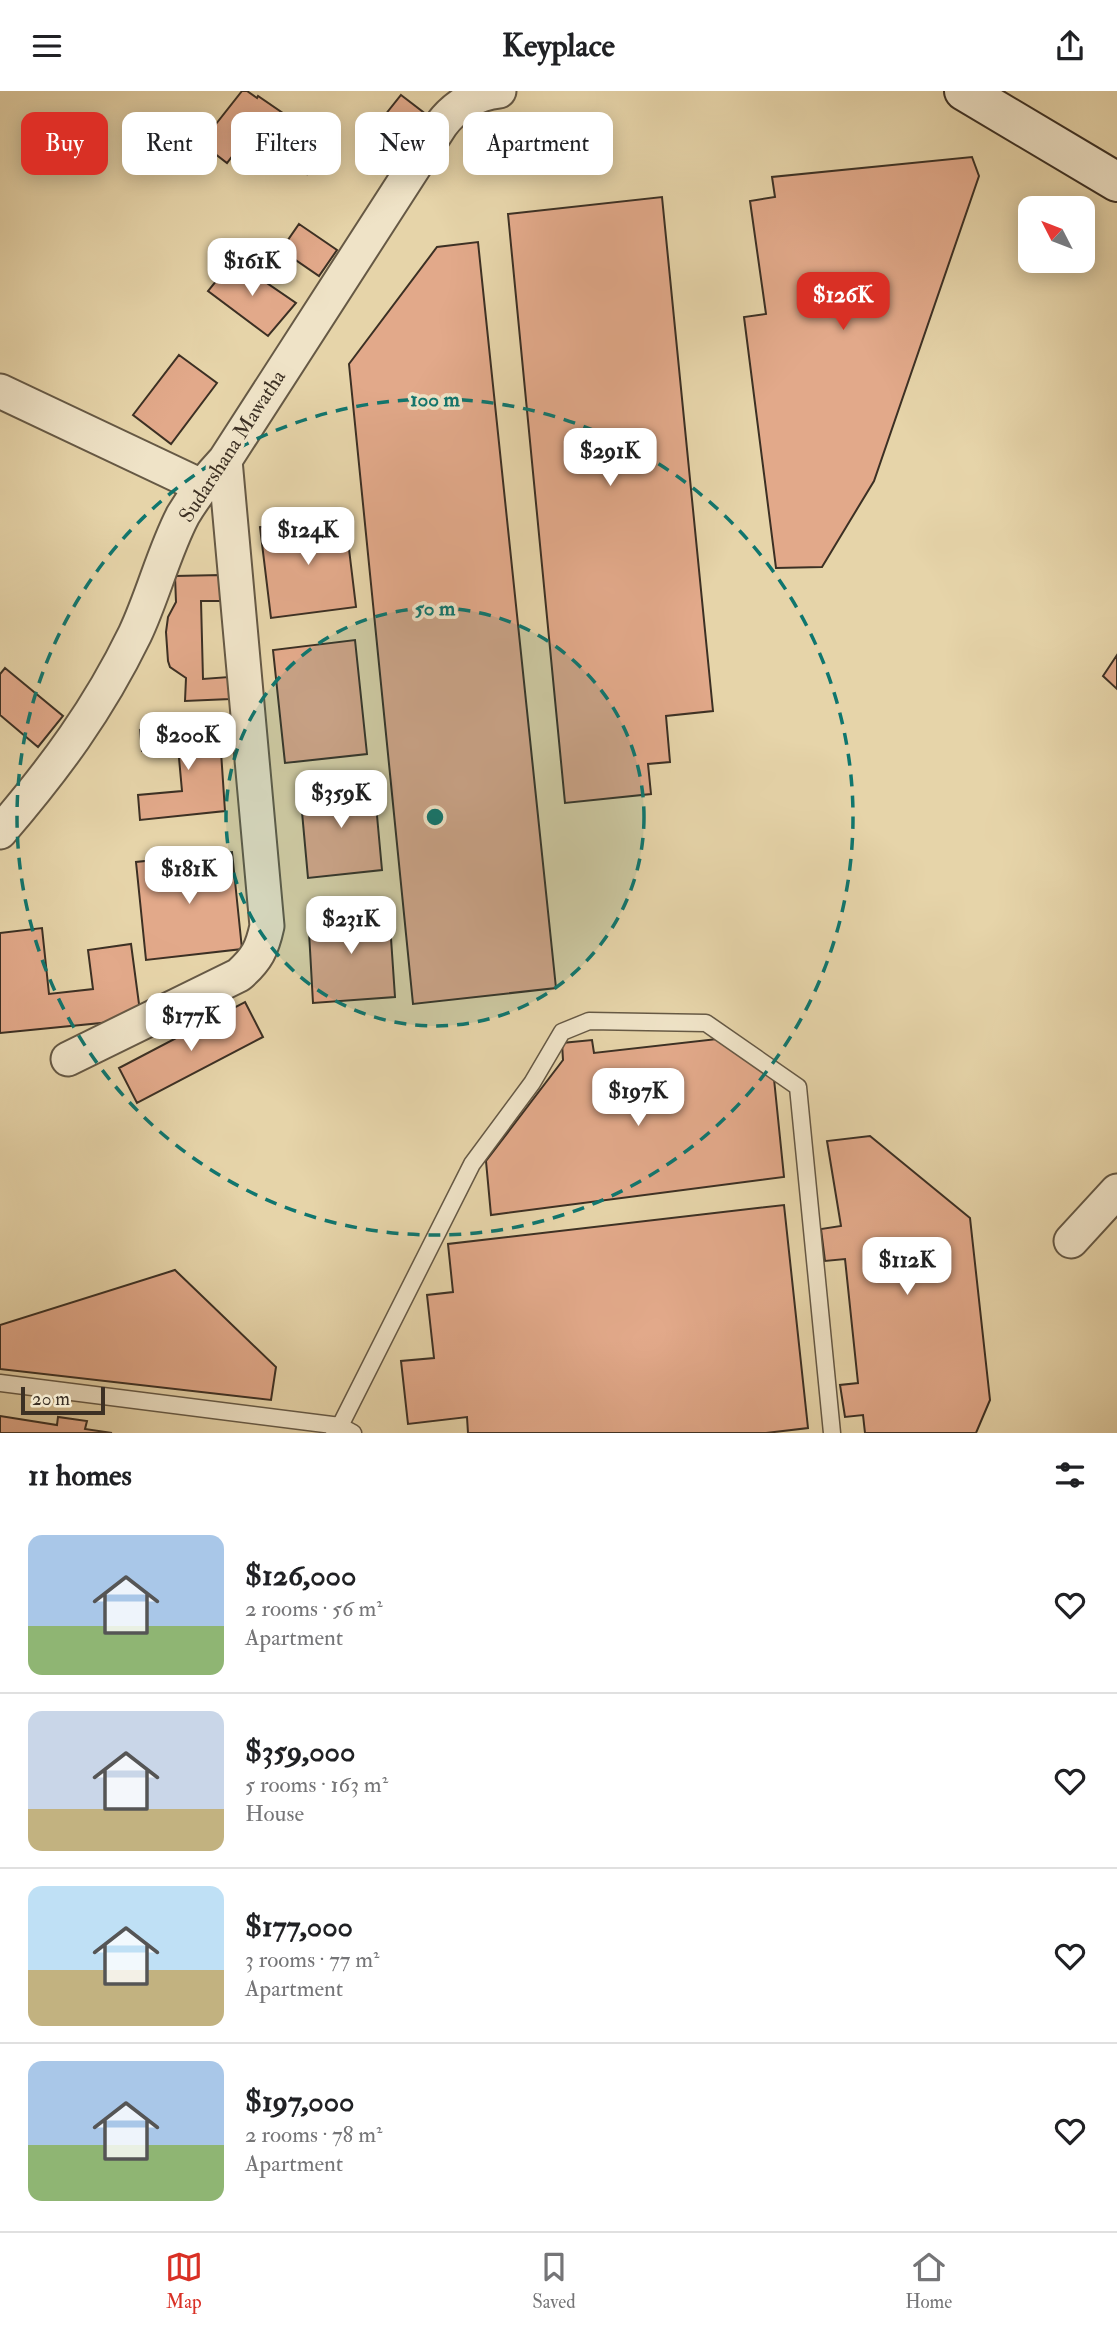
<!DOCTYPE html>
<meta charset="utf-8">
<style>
:root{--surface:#fff;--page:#f2f2f2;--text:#202124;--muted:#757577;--line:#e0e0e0;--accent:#d93025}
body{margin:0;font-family:"IM FELL Double Pica",serif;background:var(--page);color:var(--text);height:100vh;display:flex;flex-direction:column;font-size:26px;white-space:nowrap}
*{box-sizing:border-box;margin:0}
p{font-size:23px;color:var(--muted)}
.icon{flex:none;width:38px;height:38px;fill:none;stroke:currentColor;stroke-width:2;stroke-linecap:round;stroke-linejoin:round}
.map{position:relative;height:1342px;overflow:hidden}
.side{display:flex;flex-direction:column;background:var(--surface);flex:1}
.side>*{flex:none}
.hud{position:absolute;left:21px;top:21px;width:700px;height:63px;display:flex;gap:14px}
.needle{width:46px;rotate:312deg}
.controls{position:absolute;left:1018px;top:105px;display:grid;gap:14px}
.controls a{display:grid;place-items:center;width:77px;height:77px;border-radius:14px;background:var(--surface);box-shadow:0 4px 18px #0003;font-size:35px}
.scale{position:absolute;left:21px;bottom:18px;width:84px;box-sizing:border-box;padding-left:7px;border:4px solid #3c3024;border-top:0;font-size:19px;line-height:24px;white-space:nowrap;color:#3c3024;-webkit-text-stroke:5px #efe3c7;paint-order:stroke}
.price{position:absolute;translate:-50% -60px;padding:0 16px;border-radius:14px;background:#fff;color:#222;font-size:23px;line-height:46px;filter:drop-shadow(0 2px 4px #0008)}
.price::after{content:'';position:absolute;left:50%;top:42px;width:21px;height:16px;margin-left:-10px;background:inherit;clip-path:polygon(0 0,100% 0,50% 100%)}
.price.selected{background:var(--accent);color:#fff}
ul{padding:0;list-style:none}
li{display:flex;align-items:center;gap:21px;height:175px;padding:0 28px}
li+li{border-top:2px solid var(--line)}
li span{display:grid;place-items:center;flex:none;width:196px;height:140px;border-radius:14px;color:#555}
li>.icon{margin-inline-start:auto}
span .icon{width:84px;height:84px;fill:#fffc;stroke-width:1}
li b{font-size:30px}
h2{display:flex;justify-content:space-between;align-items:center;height:84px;padding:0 28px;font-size:30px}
.chip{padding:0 24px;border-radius:14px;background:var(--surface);box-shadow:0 4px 18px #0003;font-size:24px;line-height:63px}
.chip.selected{background:var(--accent);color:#fff}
header{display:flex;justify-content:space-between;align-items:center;height:91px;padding:0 28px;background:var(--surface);font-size:32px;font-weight:700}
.tab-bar{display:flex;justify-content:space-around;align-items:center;height:98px;border-top:2px solid var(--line);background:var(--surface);font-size:19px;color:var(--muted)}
.tab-bar a{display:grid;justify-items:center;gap:4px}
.tab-bar .selected{color:var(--accent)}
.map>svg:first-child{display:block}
.building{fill:#e2a98a;stroke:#3c3024;stroke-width:2}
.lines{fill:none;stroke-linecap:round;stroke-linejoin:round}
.lane-casing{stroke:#665945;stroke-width:19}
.street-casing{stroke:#665945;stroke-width:37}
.secondary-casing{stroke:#3c3024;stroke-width:42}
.lane{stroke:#efe3c7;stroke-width:16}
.street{stroke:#efe3c7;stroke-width:33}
.secondary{stroke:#efe3c7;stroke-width:38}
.ring{fill:none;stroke:#0f766e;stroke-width:3.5;stroke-dasharray:12 9}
.labels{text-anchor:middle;stroke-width:7;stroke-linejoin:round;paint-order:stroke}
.street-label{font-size:21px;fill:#3c3024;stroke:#efe3c7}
.centre{fill:#0f766e;stroke:#efe3c7;stroke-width:3.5}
.ring-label{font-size:21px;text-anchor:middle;font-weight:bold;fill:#0f766e;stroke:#efe3c7;stroke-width:7;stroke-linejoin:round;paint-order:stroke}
</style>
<header><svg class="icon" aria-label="menu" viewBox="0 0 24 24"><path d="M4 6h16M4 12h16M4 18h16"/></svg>Keyplace<svg class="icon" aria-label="share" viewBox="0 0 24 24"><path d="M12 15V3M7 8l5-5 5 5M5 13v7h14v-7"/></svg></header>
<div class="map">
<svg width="1117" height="1342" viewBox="0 0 1117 1342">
<rect width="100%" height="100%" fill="#e6d4a9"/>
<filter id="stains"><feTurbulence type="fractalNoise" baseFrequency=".00286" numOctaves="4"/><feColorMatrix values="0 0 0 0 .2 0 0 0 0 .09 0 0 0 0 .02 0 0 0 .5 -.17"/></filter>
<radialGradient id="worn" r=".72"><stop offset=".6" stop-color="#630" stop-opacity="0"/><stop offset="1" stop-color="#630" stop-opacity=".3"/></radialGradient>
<path class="building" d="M 242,0 L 247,0 L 257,7 L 258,5 L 328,53 L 307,83 L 249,43 L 227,72 L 201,52 Z
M 401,4 L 427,24 L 411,44 L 385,24 Z
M 972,66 L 979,85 L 874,390 L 822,476 L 776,477 L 744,226 L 766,223 L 750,110 L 775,106 L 772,86 Z
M 662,106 L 713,620 L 666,625 L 670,671 L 648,673 L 651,703 L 565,712 L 508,123 Z
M 299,133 L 337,159 L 319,185 L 281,159 Z
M 478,151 L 556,897 L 413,913 L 349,273 L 437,156 Z
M 233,169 L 296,212 L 268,245 L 208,200 Z
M 179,264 L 217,292 L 171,353 L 133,324 Z
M 345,425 L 356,516 L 271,527 L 260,436 Z
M 220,484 L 220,510 L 201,510 L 203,588 L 229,586 L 230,608 L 185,610 L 186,587 L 170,576 L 168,570 L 166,541 L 168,526 L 176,511 L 175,485 Z
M 355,549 L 367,663 L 285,672 L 273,559 Z
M 1117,564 L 1117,598 L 1103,585 Z
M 5,577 L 63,625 L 38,656 L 0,624 L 0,583 Z
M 219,631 L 225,720 L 140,729 L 138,704 L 182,700 L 178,656 L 142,660 L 140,639 Z
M 374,692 L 382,779 L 308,787 L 300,699 Z
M 232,761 L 242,858 L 146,869 L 136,771 Z
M 389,818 L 395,906 L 313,912 L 308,823 Z
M 42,837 L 49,903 L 93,898 L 88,859 L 131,853 L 141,928 L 0,942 L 0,842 Z
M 245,911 L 263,946 L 137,1012 L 119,977 Z
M 717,948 L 774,988 L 784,1086 L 491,1124 L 486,1070 L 563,969 L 562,952 L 592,949 L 594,962 Z
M 870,1045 L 970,1127 L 990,1309 L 976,1342 L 865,1342 L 863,1324 L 845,1326 L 840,1294 L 858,1292 L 845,1168 L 825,1170 L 821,1138 L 841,1135 L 827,1050 Z
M 784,1114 L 808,1337 L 766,1342 L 468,1342 L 467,1326 L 408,1333 L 401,1270 L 434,1267 L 427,1204 L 453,1201 L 448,1153 Z
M 175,1179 L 276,1276 L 271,1309 L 0,1278 L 0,1234 Z
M 0,1325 L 57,1334 L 58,1326 L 87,1330 L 85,1338 L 112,1342 L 0,1342 Z"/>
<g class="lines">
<defs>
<path id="lane" d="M 0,1292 L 340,1335 L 353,1342
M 334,1342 L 340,1335 L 472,1073 L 532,992 L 562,941 L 589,930 L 706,932 L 798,996 L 832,1342"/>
<path id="street" d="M 0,300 L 201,395
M 0,741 C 55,677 98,619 135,543 C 153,505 164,460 183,424 C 195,404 209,386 225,369 L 441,34 C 454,16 476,2 499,0
M 68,968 L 239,884 C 257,868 262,858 267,835 L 225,369
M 1071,1150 L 1117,1100"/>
<path id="secondary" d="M 964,0 L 1117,91"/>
</defs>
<use href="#lane" class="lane-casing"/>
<use href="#street" class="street-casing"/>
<use href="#secondary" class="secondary-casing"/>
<use href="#lane" class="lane"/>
<use href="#street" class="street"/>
<use href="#secondary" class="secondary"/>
</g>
<circle cx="435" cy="726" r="209" fill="#0f766e" fill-opacity=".12"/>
<g class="ring">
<circle cx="435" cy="726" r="209"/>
<circle cx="435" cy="726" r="418"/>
</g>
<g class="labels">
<g class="street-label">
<text transform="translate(232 355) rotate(-57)" y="7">Sudarshana Mawatha</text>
</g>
</g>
<circle cx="435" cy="726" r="10" class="centre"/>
<g class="ring-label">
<text x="435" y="315">100 m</text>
<text x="435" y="524">50 m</text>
</g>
<rect width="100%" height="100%" filter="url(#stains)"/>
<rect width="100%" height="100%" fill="url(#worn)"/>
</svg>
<div class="controls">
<a><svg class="needle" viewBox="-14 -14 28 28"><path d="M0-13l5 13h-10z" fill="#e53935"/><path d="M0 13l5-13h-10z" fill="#757577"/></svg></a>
</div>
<div class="scale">20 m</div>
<b class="price" style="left:252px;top:207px">$161K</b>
<b class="price selected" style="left:843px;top:241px">$126K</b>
<b class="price" style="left:610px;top:397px">$291K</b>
<b class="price" style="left:308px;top:476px">$124K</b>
<b class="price" style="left:188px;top:681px">$200K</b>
<b class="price" style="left:341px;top:739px">$359K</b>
<b class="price" style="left:189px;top:815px">$181K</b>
<b class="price" style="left:351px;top:865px">$231K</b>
<b class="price" style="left:191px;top:962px">$177K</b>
<b class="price" style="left:638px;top:1037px">$197K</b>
<b class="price" style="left:907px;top:1206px">$112K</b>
<div class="hud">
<a class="chip selected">Buy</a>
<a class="chip">Rent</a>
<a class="chip">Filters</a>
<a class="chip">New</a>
<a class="chip">Apartment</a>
</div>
</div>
<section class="side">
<h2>11 homes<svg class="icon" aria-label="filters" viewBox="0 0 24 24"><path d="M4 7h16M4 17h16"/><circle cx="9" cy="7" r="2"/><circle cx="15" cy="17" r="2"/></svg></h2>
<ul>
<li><span style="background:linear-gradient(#a9c7e8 65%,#8fb573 0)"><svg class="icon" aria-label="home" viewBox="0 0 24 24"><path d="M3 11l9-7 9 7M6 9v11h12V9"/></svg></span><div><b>$126,000</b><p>2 rooms · 56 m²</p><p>Apartment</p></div><svg class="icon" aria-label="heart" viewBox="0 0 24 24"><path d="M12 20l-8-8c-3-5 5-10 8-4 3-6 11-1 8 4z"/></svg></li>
<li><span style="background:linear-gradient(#c9d6e8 70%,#c2b280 0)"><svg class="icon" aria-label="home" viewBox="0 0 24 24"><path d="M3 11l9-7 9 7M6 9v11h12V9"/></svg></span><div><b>$359,000</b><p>5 rooms · 163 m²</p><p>House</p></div><svg class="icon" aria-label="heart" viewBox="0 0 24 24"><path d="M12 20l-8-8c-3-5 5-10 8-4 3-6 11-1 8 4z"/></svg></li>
<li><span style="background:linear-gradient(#bfe0f5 60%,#c2b280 0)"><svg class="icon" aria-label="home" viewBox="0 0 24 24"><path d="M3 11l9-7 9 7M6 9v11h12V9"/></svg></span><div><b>$177,000</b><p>3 rooms · 77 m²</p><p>Apartment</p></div><svg class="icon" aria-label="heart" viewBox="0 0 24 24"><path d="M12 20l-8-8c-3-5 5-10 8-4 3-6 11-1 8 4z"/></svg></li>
<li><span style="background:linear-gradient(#a9c7e8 60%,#8fb573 0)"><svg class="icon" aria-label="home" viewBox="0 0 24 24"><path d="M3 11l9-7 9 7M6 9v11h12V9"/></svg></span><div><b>$197,000</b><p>2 rooms · 78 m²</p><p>Apartment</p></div><svg class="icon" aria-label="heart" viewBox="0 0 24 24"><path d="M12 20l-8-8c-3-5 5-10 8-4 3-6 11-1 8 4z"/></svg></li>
</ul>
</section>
<nav class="tab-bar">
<a class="selected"><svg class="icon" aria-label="map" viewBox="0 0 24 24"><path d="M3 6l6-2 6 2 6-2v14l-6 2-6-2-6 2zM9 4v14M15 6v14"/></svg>Map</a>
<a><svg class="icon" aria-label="saved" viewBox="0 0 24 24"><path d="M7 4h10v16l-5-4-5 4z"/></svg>Saved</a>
<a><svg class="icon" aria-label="home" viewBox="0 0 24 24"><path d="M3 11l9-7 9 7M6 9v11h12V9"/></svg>Home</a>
</nav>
